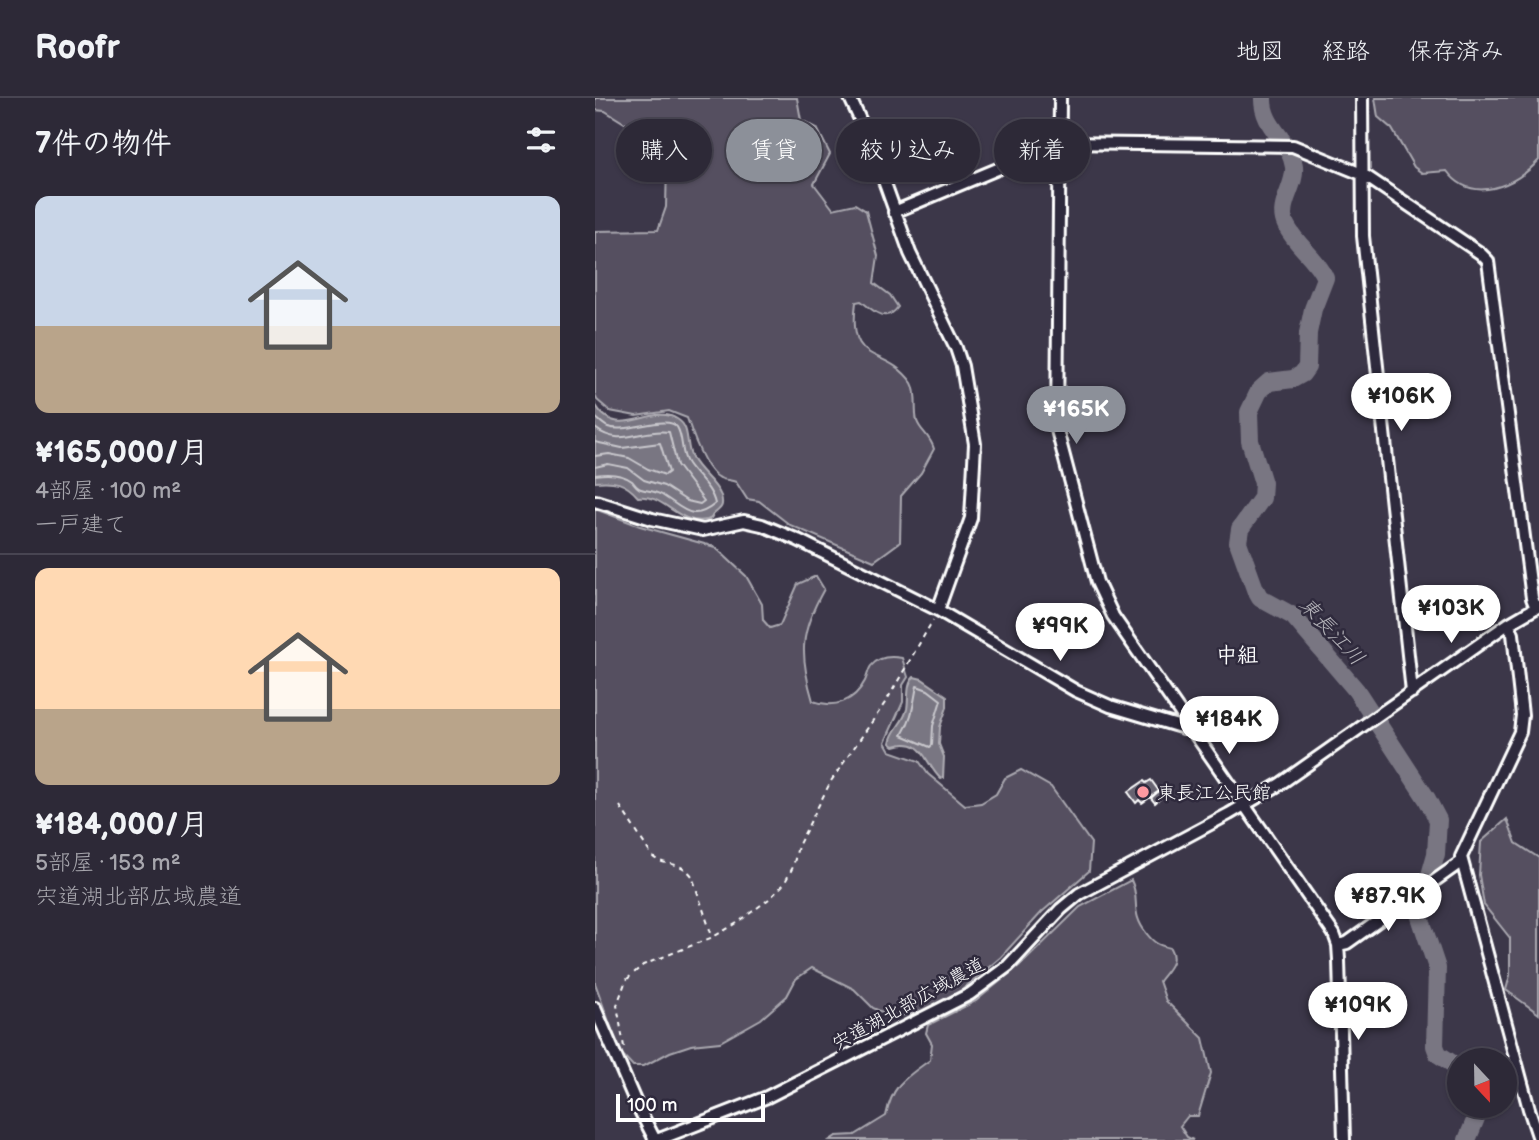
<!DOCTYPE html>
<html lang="ja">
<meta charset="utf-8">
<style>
:root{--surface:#2d2937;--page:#393542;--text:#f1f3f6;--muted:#a7a6ad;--line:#484552;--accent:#8c9099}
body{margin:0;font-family:"Balsamiq Sans","Klee One",sans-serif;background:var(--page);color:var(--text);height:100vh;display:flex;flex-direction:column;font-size:26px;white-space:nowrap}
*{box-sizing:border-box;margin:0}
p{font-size:23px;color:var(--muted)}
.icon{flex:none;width:38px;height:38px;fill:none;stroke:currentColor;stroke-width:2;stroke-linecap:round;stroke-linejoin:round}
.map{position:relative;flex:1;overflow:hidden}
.details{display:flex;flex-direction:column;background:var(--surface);width:595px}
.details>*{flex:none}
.hud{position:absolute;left:21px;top:21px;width:665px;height:63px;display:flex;gap:14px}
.needle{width:46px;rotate:158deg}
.tools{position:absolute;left:852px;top:950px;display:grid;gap:14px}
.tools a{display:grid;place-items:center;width:70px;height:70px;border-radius:50%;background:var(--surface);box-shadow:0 2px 5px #0004,0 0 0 2px var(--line);font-size:35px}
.scale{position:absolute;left:21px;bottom:18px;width:149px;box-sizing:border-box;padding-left:7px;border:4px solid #fff;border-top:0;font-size:19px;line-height:24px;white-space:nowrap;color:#fff;-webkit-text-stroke:5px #2f2a3d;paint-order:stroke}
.price{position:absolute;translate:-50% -60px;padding:0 16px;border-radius:24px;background:#fff;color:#222;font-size:23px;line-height:46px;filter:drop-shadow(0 2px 4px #0008)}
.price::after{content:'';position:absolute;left:50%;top:42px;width:21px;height:16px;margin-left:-10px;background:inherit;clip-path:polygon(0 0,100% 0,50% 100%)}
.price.active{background:var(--accent);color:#fff}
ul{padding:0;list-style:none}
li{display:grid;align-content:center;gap:14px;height:371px;padding:0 35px}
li+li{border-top:2px solid var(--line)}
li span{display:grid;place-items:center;height:217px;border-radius:14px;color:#555}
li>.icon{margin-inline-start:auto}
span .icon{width:126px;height:126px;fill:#fffc;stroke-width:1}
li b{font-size:30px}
h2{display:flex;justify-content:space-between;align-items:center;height:84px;padding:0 35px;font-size:30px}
.chip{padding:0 24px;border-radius:32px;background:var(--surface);box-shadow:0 2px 5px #0004,0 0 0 2px var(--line);font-size:24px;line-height:63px}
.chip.active{background:var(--accent);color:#fff}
header{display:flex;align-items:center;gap:42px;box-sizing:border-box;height:98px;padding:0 35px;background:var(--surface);border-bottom:2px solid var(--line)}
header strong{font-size:33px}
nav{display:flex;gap:38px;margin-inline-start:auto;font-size:24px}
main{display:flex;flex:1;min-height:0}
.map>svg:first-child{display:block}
.green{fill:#555060;stroke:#aaa8b0;stroke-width:2}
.water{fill:#797682;stroke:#afadb4;stroke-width:2}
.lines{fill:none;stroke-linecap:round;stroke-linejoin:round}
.shore{stroke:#c9c8cd;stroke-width:2}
.river{stroke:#797682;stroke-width:18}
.building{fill:#666270;stroke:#fff;stroke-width:2}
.minor-casing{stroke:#fff;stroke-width:16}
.path{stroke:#fff;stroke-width:2;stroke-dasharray:5 5;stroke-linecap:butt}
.minor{stroke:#2f2a3d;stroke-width:10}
.poi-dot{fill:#ff9aa2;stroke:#2f2a3d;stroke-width:2.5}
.labels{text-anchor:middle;stroke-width:5;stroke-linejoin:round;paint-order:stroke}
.poi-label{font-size:19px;fill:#fff;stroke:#2f2a3d;text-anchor:start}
.street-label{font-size:19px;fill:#fff;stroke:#2f2a3d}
.water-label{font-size:21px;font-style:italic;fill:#b5b4ba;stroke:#2f2a3d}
.neighbourhood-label{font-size:21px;font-weight:bold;fill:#fff;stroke:#2f2a3d}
</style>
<header>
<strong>Roofr</strong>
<nav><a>地図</a><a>経路</a><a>保存済み</a></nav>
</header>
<main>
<section class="details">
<h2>7件の物件<svg class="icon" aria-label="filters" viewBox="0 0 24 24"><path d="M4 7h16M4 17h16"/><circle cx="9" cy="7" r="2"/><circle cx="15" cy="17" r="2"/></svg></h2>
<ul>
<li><span style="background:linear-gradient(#c9d6e8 60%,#b9a48a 0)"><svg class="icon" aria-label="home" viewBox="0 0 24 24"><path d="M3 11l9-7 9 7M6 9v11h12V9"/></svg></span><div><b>¥165,000/月</b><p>4部屋 · 100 m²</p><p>一戸建て</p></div></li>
<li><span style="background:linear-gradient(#ffd9b3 65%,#b9a48a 0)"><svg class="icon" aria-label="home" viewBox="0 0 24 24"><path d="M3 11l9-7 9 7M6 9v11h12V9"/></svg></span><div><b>¥184,000/月</b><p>5部屋 · 153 m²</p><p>宍道湖北部広域農道</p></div></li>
</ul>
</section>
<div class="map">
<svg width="944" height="1042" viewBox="0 0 944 1042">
<rect width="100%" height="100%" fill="#3c3749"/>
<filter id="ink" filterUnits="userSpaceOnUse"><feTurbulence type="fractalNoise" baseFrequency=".0143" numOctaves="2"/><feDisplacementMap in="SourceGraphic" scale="14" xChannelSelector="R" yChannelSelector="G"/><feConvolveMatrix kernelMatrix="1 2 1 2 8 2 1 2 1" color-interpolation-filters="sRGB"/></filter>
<g filter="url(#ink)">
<path class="green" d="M 0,0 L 202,0 L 206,22 L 222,30 L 235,56 L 219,86 L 238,111 L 260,106 L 271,113 L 283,158 L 279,185 L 295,197 L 303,209 C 291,226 278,213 266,203 L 261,204 C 252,272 290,246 317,285 C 323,295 319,312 322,323 C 325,333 335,337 339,351 L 326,375 L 306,398 L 305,444 L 279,463 L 195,427 L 164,403 L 152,401 L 141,384 C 136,382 128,382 125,380 C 110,373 97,335 92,320 L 74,313 L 41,318 L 15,313 L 2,302 L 0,296 L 0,133 L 63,132 L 71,109 L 72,65 L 60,44 L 10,13 L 0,12 Z
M 780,0 L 944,0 L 944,62 C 921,88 877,107 852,73 L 827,75 L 819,69 L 797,31 L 783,19 Z
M 0,411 L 45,428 L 120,449 L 151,478 L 167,506 L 168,522 L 175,530 L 185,527 L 203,486 L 221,478 L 229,491 C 205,534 204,556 218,603 C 239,611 259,604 270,583 C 272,579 273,572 276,568 C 284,558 297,558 307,560 L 313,579 L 308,587 L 308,604 L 290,644 L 295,653 L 324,663 L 333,676 L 370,707 L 386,705 L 401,696 L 410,680 L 426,672 L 456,689 L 496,745 L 494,773 L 447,814 L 406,859 L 368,891 L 327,914 L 298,919 L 278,910 L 259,891 L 217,870 L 201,881 L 192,898 L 166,921 L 125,944 L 96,947 L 75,954 L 49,968 L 38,968 L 25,954 L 0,885 Z
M 912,721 L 921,745 L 944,760 L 944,916 L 911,892 L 915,877 L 915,840 L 889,807 L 884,777 L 886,744 Z
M 536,782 C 546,802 534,814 552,836 C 559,845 563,847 575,850 C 583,864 572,872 564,883 L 571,903 L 608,940 L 616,975 L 603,1018 L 593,1018 L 585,1028 L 592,1039 L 598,1042 L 235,1042 L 241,1038 L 260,1037 L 291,1018 C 297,987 310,980 335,962 L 337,946 L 331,935 L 333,927 L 381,903 L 430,863 L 485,809 Z"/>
<path class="water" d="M 0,306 C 23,346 56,304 82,321 C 96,329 90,347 97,360 C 104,374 120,383 126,398 C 129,408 126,410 120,415 C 114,420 119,420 112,422 C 84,428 68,395 43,399 C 30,384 19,382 0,384 Z
M 319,579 L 327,581 L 352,598 L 352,609 L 345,629 L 344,646 L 349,659 L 348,680 L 346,681 C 329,666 330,638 299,648 L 295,645 C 297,631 309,625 312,611 C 314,600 311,586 319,579 Z"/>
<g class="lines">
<path class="shore" d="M 0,319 C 4,322 8,327 13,329 C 31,336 72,316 82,329 C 89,340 85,356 93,366 C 102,379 117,390 120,406 C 97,425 88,410 67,397 C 58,392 52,393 46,391 C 42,390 40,386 37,383 C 26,375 13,375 0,377
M 0,330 C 26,351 48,329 74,334 L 82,367 L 109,403 L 105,406 L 92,403 L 69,388 L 49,382 L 33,370 L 13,366 L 0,369
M 0,344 L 27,350 L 65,345 L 74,374 L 70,377 L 53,371 L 34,360 L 14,356 L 0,358
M 322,588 L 333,592 L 346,602 L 338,628 L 337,647 L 335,649 L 307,637 C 318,619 318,607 322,588 Z"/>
<path class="river" d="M 668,0 C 667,30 696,42 699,69 C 701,89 681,107 691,127 C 701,148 722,160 730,180 L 718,211 L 713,235 L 712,269 L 707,276 L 698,281 L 674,284 L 664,293 L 654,314 L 655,343 L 668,385 L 667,400 L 645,431 L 643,444 L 660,491 L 665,500 L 698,518 L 761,592 L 832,701 L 843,722 L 841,756 L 824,816 L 842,870 L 840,948 L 843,956 L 864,970
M 872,1042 L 886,1008"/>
</g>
<path class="building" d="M 556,682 L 564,693 L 547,705 L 544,702 L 541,705 L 533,694 L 549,683 L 551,685 Z
M 564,693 L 568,698 L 560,705 L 556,700 Z"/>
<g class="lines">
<defs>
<path id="minor" d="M 255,0 L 274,41 L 315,155 L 361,250 L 367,268 L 380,346 L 376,420 L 343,512
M 465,0 L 462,332 L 502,484 L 518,518 L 739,836 L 743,847 L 744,862 L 749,1042
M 767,0 L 768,138 L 817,594
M 299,114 L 465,45 L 698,48 L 769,77 L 885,155 L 893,163 L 937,500 L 941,510
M 0,403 L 57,421 L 108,432 L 149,423 L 167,427 L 203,442 L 343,512 L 481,593 L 515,608 L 589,630 L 593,628
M 913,526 L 918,536 L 927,617 L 925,634 L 866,759 L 934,1011 L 944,1041
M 743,847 L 752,845 L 866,764
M 0,910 L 40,1003 L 60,1042
M 62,1042 L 172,999 L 375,896 L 413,868 L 466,811 L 484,796 L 634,716 L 685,686 L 913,526 L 944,508"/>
</defs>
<use href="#minor" class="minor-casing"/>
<path class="path" d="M 25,708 L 57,758 C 70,770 84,761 97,778 L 117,838
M 29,949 L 22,907 L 31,882 L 48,867 L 118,839 L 142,825 L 174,801 L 189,786 L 198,769 L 203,748 L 236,683 L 292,602 L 338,522"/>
<use href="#minor" class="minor"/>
</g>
</g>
<circle class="poi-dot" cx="548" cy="694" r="7"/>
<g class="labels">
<g class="poi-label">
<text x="562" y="701">東長江公民館</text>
</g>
<g class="street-label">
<text transform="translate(313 905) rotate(-29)" y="7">宍道湖北部広域農道</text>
</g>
<g class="water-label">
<text transform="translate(737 533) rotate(47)" y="7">東長江川</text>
</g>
<g class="neighbourhood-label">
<text x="642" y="564">中組</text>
</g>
</g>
</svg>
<div class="tools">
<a><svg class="needle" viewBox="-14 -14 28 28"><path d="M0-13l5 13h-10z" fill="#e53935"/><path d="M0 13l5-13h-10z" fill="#a7a6ad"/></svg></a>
</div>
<div class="scale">100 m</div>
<b class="price" style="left:806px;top:335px">¥106K</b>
<b class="price active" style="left:481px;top:348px">¥165K</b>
<b class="price" style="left:856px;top:547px">¥103K</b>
<b class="price" style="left:465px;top:565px">¥99K</b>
<b class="price" style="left:634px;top:658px">¥184K</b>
<b class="price" style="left:793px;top:835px">¥87.9K</b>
<b class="price" style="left:763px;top:944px">¥109K</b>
<div class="hud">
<a class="chip">購入</a>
<a class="chip active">賃貸</a>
<a class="chip">絞り込み</a>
<a class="chip">新着</a>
</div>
</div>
</main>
